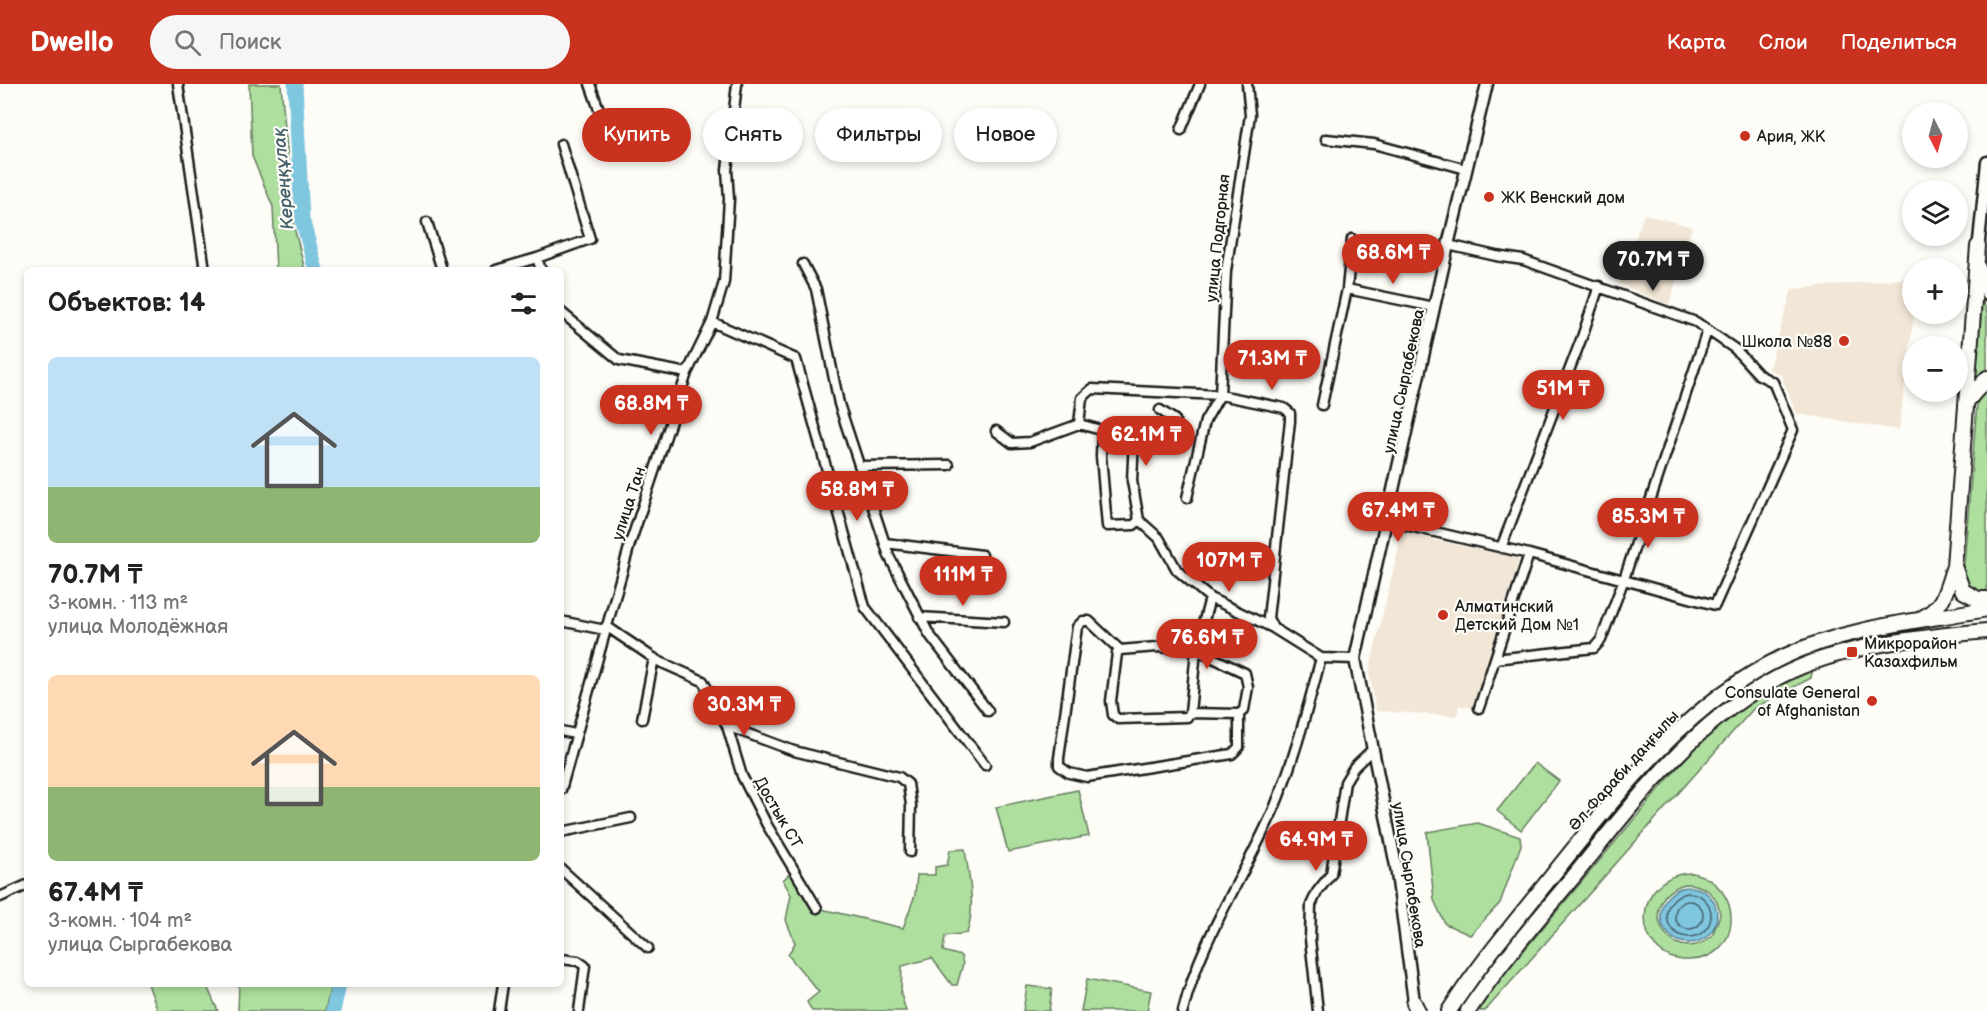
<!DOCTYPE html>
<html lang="ru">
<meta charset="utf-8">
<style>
:root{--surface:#fff;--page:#f6f6f6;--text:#222;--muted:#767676;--accent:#c8321e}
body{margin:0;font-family:"Balsamiq Sans",sans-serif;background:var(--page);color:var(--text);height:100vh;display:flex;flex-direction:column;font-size:22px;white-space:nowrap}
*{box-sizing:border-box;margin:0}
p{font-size:20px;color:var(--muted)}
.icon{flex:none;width:33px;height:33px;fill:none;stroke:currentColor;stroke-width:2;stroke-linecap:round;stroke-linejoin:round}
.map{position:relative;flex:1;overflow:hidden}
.panel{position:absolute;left:24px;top:183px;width:540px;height:720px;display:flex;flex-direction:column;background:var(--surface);border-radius:9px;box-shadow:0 3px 9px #0003}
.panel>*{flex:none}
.hud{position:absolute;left:582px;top:24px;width:570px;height:54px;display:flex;gap:12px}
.needle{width:39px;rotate:174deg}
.controls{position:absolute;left:1902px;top:18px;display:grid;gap:12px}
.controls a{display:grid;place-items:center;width:66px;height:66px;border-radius:50%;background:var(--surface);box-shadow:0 3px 9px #0003;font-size:30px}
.price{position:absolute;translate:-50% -51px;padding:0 14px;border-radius:21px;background:var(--accent);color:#fff;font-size:20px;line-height:39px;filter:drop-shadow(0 2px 3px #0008)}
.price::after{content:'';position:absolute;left:50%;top:36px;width:18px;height:14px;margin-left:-9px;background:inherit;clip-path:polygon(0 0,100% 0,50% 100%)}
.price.on{background:#222;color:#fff}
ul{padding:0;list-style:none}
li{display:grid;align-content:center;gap:12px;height:318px;padding:0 24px}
li span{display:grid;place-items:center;height:186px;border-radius:9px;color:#555}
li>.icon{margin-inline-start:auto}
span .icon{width:108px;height:108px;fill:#fffc;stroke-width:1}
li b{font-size:26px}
h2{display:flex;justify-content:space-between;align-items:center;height:72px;padding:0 24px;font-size:26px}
.tag{padding:0 21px;border-radius:27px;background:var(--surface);box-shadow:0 3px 9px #0003;font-size:21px;line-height:54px}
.tag.on{background:var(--accent);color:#fff}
header{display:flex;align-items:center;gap:36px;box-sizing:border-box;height:84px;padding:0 30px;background:var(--accent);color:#fff}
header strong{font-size:28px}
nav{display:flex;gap:33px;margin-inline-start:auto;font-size:21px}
.search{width:420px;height:54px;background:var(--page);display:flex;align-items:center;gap:15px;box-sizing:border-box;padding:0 21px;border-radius:33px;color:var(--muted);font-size:22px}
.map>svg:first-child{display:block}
.built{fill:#f2e7d6}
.green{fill:#aedf9f;stroke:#657e5e;stroke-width:1.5;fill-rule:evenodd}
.water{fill:#7fc6df;stroke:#578291;stroke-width:1.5}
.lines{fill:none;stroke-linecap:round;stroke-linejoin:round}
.shore{stroke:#44606a;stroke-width:1.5}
.river{stroke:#7fc6df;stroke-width:15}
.minor-casing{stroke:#1c1c1c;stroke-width:13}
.tertiary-casing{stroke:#1c1c1c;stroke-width:15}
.primary-casing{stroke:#1c1c1c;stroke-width:18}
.minor{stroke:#fdfcf7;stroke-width:8}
.tertiary{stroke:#fdfcf7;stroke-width:10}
.primary{stroke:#fdfcf7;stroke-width:14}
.poi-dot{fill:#c8321e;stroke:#fdfcf7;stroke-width:2}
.labels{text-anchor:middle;stroke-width:4.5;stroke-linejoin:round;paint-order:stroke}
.poi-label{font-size:16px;fill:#1c1c1c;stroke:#fdfcf7;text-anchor:start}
.street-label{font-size:16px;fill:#1c1c1c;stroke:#fdfcf7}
.water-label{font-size:18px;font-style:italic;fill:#44606a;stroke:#fdfcf7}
</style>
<header>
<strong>Dwello</strong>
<div class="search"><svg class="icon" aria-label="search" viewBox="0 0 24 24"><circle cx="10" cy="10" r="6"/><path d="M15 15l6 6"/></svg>Поиск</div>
<nav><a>Карта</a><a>Слои</a><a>Поделиться</a></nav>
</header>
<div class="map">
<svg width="1987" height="927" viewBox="0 0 1987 927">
<rect width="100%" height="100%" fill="#fdfcf7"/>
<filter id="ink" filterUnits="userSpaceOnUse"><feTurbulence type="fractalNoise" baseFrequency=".0167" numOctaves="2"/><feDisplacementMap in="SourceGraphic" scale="12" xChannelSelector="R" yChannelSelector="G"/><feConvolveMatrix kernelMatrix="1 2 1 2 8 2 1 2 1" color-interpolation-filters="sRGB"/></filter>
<g filter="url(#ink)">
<path class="built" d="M 1644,130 L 1692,143 L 1669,221 L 1619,200 Z
M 1912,194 L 1914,230 L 1899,346 L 1797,330 L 1781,291 L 1769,285 L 1792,205 Z
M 1402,449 L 1520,474 L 1473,624 L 1459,621 L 1457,632 L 1376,627 L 1369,588 Z"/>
<path class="green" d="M 249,0 L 281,0 L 294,143 L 305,186 L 276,186 L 273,123 L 252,72 Z
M 1981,213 L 1987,229 L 1987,288 L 1974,297 Z
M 1987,302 L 1987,511 C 1975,510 1967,504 1963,493 L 1977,320 L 1979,312 Z
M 1987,529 L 1987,533 C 1929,542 1864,547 1810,569 C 1710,610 1644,692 1576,773 C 1534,822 1493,872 1458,927 L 1455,927 L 1482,883 L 1590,750 L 1680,649 L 1736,604 L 1807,566 L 1845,555 Z
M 1813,584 L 1811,594 L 1754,624 L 1485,927 L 1480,927 L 1489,908 L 1689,670 L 1714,646 L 1754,614 Z
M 1535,679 L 1559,697 L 1521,746 L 1497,727 Z
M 1078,706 L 1089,752 L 1008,768 L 996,723 Z
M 1478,739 L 1520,753 L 1521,761 L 1500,819 L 1470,851 L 1445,840 L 1434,816 L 1427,748 Z
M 965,765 C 969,794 976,821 967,849 L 945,852 L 943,867 L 961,872 L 963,880 L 957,901 L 952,901 L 932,874 L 902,882 L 901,910 L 906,927 L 812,927 L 807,918 L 819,908 L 788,871 L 795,859 L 786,836 L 791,811 L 783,796 L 794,786 L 817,824 L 903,844 L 915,811 L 917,791 L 935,791 L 935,783 L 947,781 L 950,766 Z
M 1693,789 C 1747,802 1742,877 1688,876 C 1630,876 1630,789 1693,789 ZM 1685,800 C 1705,800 1718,811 1720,831 L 1712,852 C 1670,888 1631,815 1685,800 Z
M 1087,895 L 1151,907 L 1147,927 L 1081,927 Z
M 148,900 L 206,900 L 218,927 L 158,927 Z
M 239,900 L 331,900 L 325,927 L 238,927 Z
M 1027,902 L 1052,905 L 1049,927 L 1023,927 Z"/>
<path class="water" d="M1661 831a28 28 0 1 1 56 0a28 28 0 1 1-56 0Z"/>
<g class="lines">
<path class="shore" d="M1667 831a22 22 0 1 1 44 0a22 22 0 1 1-44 0Z
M1675 831a14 14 0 1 1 28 0a14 14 0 1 1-28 0Z"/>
<path class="river" d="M 295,0 L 302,135 L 316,186
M 333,927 L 339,900"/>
<defs>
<path id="minor" d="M 178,0 L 205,186
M 590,0 L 602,34
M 1181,46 L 1200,0
M 1326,55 L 1374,60 L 1466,85
M 427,138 L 442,186
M 537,174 L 590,155 L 561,60
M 803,180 L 816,205 L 839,320 L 889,472 L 929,550 L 988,627
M 496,186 L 537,174 L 541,186
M 1347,205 L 1434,223
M 561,228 L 619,276 L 687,289
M 712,238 L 796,275 L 865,523 L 985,681
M 1322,321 L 1347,205 L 1352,155
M 1160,326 L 1175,336 L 1174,353 L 1134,355 L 1132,397 L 1139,436 L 1159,454 L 1177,486 L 1210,514 L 1273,544
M 1079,340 L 1134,355
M 996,347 L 1012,359 L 1030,358 L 1079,340 L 1082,314 L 1092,305 L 1220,311 L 1284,324 L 1290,329 L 1290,337 L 1268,534 L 1273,544 L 1321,574
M 1102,347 L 1101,372 L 1107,442 L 1134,441 L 1139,436
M 860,382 L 949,381
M 1187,414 L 1205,337 L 1220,311 L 1226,187 L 1250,31 L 1247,0
M 1388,437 L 1529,470 L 1715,521 L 1793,346 L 1773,298 L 1759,291 L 1735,265 L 1696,238 L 1523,176 L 1496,172 L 1448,161
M 885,459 L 982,471
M 1501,464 L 1582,253 L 1599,202
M 919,533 L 1004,538
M 561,537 L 605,546
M 606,542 L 658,577 L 703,597 L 727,642 L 742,692 L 767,741 L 817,824
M 1157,563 L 1196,566 L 1190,629 L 1187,633 L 1118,635 L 1113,631 L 1111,617 L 1117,569 L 1120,566 Z
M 1120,566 L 1089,537 L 1083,537 L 1077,543 L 1059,674 L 1059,682 L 1069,689 L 1087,693 L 1232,670 L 1239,663 L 1239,630
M 1495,575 L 1594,564 L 1601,556 L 1624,495 L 1707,247
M 1479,624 L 1529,470
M 1190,629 L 1239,630 L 1244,626 L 1248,603 L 1245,589 L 1196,566 L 1210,514
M 642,635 L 654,574
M 727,642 L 794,667 L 899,693 L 908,700 L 911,721 L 910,768
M 561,647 L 575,650
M 561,706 L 630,460 L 687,289 L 712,238 L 724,198 L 729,115 L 727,86 L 737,0
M 561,748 L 631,734
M 561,785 L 648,864
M 0,813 L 27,801
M 561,875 L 578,877 L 585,882 L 579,927
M 499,927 L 503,900
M 1183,927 C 1200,856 1244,793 1273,727 C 1294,677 1307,626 1321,574 L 1355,575
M 1318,927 L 1310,855 L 1311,821 L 1317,808 L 1331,790 L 1345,698 L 1354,683 L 1373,665"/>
<path id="tertiary" d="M 1978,167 L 1987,78
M 1980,183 L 1987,211
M 1415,925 L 1396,782 L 1355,575 L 1448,161 L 1487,0"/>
<path id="primary" d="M 1969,315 L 1987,294
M 1954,482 L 1963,507 L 1978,515 L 1987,515
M 1922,534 C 1945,522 1946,505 1954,482 L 1978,162
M 1414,919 L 1418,927
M 1449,927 C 1479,880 1516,837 1551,793 C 1617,711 1686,619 1783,573 C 1846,543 1920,537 1987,525
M 1468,927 C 1500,879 1538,835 1575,791 C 1637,715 1700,629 1791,587 C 1850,560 1923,553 1987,547"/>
</defs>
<use href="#minor" class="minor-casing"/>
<use href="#tertiary" class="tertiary-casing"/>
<use href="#primary" class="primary-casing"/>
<use href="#minor" class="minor"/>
<use href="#tertiary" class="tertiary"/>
<use href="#primary" class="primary"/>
</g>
</g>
<g class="poi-dot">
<circle cx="1745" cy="52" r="6"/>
<circle cx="1489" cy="113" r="6"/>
<circle cx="1844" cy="257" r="6"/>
<circle cx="1443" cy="531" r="6"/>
<rect x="1846" y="562" width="12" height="12" rx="3"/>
<circle cx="1872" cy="617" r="6"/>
</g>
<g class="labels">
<g class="poi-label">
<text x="1757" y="58">Ария, ЖК</text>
<text x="1501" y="119">ЖК Венский дом</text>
<text x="1832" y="263" text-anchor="end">Школа №88</text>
<text x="1455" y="528">Алматинский<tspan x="1455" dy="18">Детский Дом №1</tspan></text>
<text x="1864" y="565">Микрорайон<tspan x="1864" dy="18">Казахфильм</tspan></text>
<text x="1860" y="614" text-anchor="end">Consulate General<tspan x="1860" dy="18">of Afghanistan</tspan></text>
</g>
<g class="street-label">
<text transform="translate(1217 154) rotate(-84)" y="6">улица Подгорная</text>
<text transform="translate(1403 297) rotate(-78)" y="6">улица Сыргабекова</text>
<text transform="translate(628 419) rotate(-72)" y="6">улица Тан</text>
<text transform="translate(1623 686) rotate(-48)" y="6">Әл-Фараби даңғылы</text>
<text transform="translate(779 728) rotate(60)" y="6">Достык СТ</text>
<text transform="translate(1410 791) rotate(81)" y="6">улица Сыргабекова</text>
</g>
<g class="water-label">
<text transform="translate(283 95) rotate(-95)" y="6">Кереңқұлақ</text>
</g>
</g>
</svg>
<div class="controls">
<a><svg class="needle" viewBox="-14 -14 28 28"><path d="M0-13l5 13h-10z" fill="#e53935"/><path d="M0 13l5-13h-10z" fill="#767676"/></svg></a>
<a><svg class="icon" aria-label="layers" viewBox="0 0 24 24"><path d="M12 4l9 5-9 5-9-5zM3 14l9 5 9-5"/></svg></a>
<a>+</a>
<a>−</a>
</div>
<b class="price" style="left:1393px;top:201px">68.6M ₸</b>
<b class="price on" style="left:1653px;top:208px">70.7M ₸</b>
<b class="price" style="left:1272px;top:307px">71.3M ₸</b>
<b class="price" style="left:1563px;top:337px">51M ₸</b>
<b class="price" style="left:651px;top:352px">68.8M ₸</b>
<b class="price" style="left:1146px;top:383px">62.1M ₸</b>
<b class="price" style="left:857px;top:438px">58.8M ₸</b>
<b class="price" style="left:1398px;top:459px">67.4M ₸</b>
<b class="price" style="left:1648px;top:465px">85.3M ₸</b>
<b class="price" style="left:1229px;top:509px">107M ₸</b>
<b class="price" style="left:963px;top:523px">111M ₸</b>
<b class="price" style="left:1207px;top:586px">76.6M ₸</b>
<b class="price" style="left:744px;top:653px">30.3M ₸</b>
<b class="price" style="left:1316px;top:788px">64.9M ₸</b>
<div class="hud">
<a class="tag on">Купить</a>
<a class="tag">Снять</a>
<a class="tag">Фильтры</a>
<a class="tag">Новое</a>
</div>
<section class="panel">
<h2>Объектов: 14<svg class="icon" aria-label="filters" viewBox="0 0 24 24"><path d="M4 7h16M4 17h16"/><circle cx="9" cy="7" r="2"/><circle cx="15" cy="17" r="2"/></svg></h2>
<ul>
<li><span style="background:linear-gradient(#bfe0f5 70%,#8fb573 0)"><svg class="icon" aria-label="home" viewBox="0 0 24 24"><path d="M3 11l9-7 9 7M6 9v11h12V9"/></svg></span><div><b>70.7M ₸</b><p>3-комн. · 113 m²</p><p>улица Молодёжная</p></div></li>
<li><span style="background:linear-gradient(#ffd9b3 60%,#8fb573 0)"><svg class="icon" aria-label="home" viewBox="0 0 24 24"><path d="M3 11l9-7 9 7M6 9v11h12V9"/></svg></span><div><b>67.4M ₸</b><p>3-комн. · 104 m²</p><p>улица Сыргабекова</p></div></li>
</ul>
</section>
</div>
